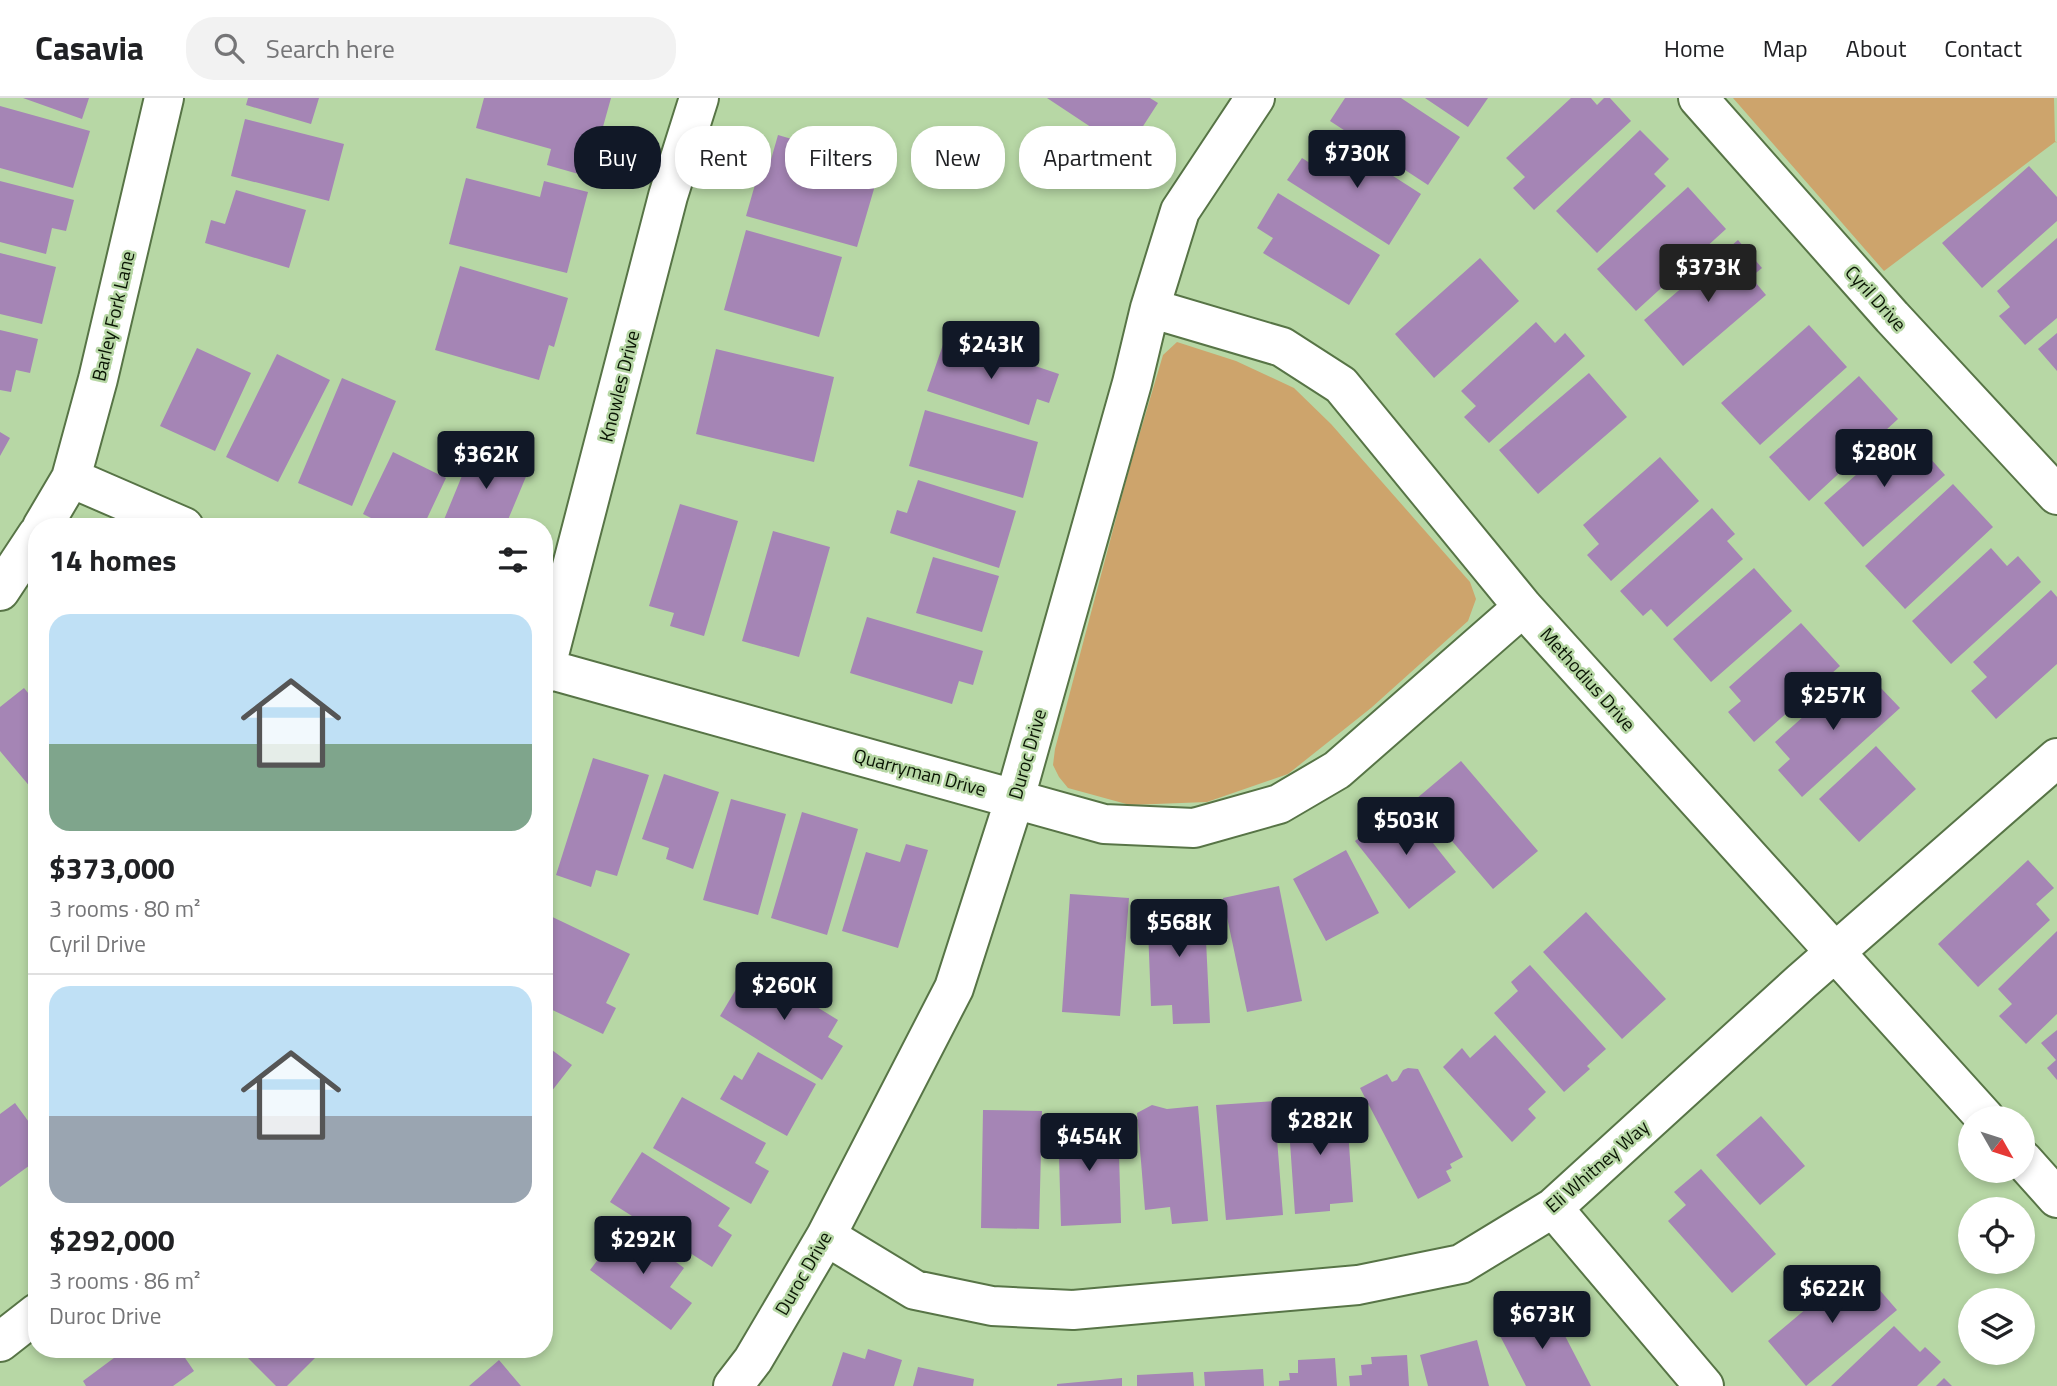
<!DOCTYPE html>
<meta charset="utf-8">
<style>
:root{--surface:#fff;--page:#f2f2f2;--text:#202124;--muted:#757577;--line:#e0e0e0;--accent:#111827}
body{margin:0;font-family:"Titillium Web",sans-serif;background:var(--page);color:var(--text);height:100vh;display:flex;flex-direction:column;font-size:26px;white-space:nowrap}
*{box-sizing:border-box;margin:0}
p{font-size:23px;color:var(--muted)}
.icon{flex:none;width:38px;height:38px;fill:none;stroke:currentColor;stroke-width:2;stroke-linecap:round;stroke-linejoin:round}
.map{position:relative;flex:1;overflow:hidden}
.drawer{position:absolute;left:28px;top:420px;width:525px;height:840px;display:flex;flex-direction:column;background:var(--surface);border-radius:28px;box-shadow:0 4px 10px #0003}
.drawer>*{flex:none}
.hud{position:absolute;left:574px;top:28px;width:665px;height:63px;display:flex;gap:14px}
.needle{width:46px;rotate:129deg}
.buttons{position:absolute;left:1958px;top:1008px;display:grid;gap:14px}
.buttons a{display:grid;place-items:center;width:77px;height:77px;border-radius:50%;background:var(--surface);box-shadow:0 4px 10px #0003;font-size:35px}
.price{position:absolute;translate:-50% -60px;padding:0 16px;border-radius:7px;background:var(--accent);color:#fff;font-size:23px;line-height:46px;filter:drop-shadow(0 2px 4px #0008)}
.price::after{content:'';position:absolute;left:50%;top:42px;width:21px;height:16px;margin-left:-10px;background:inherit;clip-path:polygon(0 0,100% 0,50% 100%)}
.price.current{background:#222;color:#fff}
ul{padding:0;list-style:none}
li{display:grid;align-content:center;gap:14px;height:371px;padding:0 21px}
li+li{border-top:2px solid var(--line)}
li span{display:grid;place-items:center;height:217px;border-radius:21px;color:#555}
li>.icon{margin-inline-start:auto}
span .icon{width:126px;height:126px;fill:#fffc;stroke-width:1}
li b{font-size:30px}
h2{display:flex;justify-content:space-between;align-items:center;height:84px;padding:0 21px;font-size:30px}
.pill{padding:0 24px;border-radius:28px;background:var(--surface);box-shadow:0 4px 10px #0003;font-size:24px;line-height:63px}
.pill.current{background:var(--accent);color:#fff}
header{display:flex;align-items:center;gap:42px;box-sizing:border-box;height:98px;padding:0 35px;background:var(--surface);border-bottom:2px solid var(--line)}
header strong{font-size:33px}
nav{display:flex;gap:38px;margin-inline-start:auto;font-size:24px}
.search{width:490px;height:63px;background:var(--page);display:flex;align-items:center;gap:18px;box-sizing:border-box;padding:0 24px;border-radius:28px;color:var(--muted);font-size:26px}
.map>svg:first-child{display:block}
.green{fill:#cda46c}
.building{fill:#a585b5}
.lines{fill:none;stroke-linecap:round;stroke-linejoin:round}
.minor-casing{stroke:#577446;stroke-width:42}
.minor{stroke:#fff;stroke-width:38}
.labels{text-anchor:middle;stroke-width:5;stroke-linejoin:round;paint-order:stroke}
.street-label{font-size:19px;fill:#0a1504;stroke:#b7d7a5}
</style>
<header>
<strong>Casavia</strong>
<div class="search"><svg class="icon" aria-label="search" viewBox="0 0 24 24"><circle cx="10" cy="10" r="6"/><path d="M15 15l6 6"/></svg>Search here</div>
<nav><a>Home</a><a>Map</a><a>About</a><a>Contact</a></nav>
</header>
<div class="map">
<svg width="2057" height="1288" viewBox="0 0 2057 1288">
<rect width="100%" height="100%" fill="#b7d7a5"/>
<path class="green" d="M 1733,0 L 2054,0 L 2055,43 L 2057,45 L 2055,44 L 1884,173 Z
M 1177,244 L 1236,263 L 1294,290 L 1331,326 L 1470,484 L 1476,501 L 1468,523 L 1371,610 L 1288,676 L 1207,704 L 1130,707 L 1068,690 L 1059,679 L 1053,667 L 1055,651 L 1128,375 L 1163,257 Z"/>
<path class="building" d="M 23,0 L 89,0 L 82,21 Z
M 248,0 L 319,0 L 311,26 L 246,7 Z
M 484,0 L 611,0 L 589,79 L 547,67 L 551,51 L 476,30 Z
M 1047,0 L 1150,0 L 1158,5 L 1127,53 Z
M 1345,0 L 1401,0 L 1460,39 L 1428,87 L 1330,23 Z
M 1425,0 L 1488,0 L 1468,29 Z
M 1571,0 L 1591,0 L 1597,7 L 1604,0 L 1610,0 L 1631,23 L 1534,112 L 1513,90 L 1525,79 L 1506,60 Z
M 0,8 L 90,33 L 73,90 L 0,70 Z
M 245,21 L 344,46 L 329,103 L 231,78 Z
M 1640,32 L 1669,61 L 1654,76 L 1666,88 L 1597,155 L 1556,113 Z
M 778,37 L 881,67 L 857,149 L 746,118 L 760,69 L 768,72 Z
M 1331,38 L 1421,96 L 1389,147 L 1287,82 L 1302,60 L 1313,67 Z
M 2029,68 L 2057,99 L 2057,123 L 1982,190 L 1942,145 Z
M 466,80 L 540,99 L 544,83 L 588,94 L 567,175 L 449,146 Z
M 0,83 L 74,102 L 66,133 L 52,130 L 46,156 L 0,144 Z
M 1688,89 L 1726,131 L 1636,213 L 1597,171 Z
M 236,92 L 306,112 L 289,170 L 205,145 L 211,122 L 225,126 Z
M 1278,95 L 1380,157 L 1349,207 L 1263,155 L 1273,140 L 1257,130 Z
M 746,132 L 842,159 L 819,239 L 724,212 Z
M 2057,140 L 2057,220 L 2025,247 L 1999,218 L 2010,209 L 1997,193 Z
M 1738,142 L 1762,170 L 1751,179 L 1766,197 L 1683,268 L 1644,222 Z
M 0,155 L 56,169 L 42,226 L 0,216 Z
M 1480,160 L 1519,203 L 1434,280 L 1395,236 Z
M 460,168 L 568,200 L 554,249 L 549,247 L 539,282 L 435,252 Z
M 1536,224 L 1555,245 L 1565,235 L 1585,258 L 1489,345 L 1464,319 L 1476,308 L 1461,293 Z
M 1809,227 L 1847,269 L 1760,347 L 1721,305 Z
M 0,232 L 38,241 L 30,275 L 16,272 L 11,294 L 0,292 Z
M 2057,235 L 2057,273 L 2038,251 Z
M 946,238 L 1059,276 L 1049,305 L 1037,301 L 1029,327 L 927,293 Z
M 197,250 L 251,275 L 215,353 L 160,328 Z
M 716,251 L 834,279 L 814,364 L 696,336 Z
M 277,256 L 330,282 L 278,384 L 226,359 Z
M 1589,275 L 1627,319 L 1538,396 L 1499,352 Z
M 1859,278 L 1898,321 L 1809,403 L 1769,359 Z
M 342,280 L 396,303 L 352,408 L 298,385 Z
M 925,312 L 1038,344 L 1023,400 L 909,368 Z
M 1906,333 L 1945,377 L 1863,449 L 1824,405 Z
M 0,334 L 10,340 L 0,358 Z
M 475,346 L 530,369 L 505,429 L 441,429 Z
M 393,354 L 446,380 L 423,429 L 389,429 L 363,416 Z
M 1660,359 L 1699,403 L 1611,483 L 1587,457 L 1599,446 L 1583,427 Z
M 918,382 L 1016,413 L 999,470 L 890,435 L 897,412 L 907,415 Z
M 1953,386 L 1993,429 L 1905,511 L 1865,468 Z
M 680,406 L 738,423 L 704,538 L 670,528 L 674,515 L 649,508 Z
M 1712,410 L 1735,436 L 1727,443 L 1743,461 L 1667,529 L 1651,511 L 1643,518 L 1620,493 Z
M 773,433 L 830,449 L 799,559 L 742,543 Z
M 1991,450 L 2007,468 L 2018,458 L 2041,484 L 1951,566 L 1912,523 Z
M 933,459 L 999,478 L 982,534 L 916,515 Z
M 1754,470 L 1792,513 L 1711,584 L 1673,541 Z
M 2051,492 L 2057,499 L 2057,566 L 1996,621 L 1971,593 L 1987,579 L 1973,564 Z
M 867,519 L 983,553 L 973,587 L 959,583 L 952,606 L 850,575 Z
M 1801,525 L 1840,568 L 1754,644 L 1728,614 L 1741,603 L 1729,589 Z
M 1852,575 L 1870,595 L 1879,588 L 1900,610 L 1802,699 L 1778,672 L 1790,661 L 1775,644 Z
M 24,590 L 37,606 L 37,697 L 0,653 L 0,609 Z
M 1876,648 L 1916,691 L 1859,744 L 1819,701 Z
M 593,660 L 649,677 L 617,778 L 596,772 L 591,789 L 556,777 Z
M 1461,663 L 1538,753 L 1493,791 L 1416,701 Z
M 664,676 L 719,694 L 693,771 L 666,761 L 669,750 L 642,741 Z
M 731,701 L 786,716 L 758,817 L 703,802 Z
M 1402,706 L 1456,774 L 1409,811 L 1355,743 Z
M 802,714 L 858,731 L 827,837 L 771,820 Z
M 906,746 L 928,752 L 898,850 L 842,833 L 866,754 L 900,764 Z
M 1346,752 L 1379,815 L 1326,843 L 1293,781 Z
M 2028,762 L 2054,790 L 2036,806 L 2050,822 L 1978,889 L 1938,846 Z
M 1279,788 L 1302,903 L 1247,914 L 1223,800 Z
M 1070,796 L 1129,800 L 1120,918 L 1062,914 Z
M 1204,801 L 1210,925 L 1173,926 L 1172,907 L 1151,908 L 1147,804 Z
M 1586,814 L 1666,901 L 1622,941 L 1543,854 Z
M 544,815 L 630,856 L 606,905 L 616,910 L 603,936 L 544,908 Z
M 2057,833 L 2057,916 L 2026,946 L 1999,918 L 2012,906 L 1998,891 Z
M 1530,867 L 1606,951 L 1587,968 L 1590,971 L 1564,994 L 1494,915 L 1518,893 L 1511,884 Z
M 750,868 L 838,922 L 828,939 L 843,948 L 822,982 L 720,918 Z
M 2057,932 L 2057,982 L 2047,970 L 2056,962 L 2041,945 Z
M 1495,937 L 1546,994 L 1528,1011 L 1536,1020 L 1512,1044 L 1443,969 L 1462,950 L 1470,960 Z
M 544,946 L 572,967 L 544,1003 Z
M 758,954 L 816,986 L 787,1038 L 720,1001 L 734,977 L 742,982 Z
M 1408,970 L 1418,971 L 1463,1059 L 1450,1066 L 1452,1070 L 1446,1073 L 1451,1083 L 1418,1101 L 1360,990 L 1387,976 L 1392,984 L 1397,982 L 1403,972 Z
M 682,999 L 766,1045 L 755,1065 L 769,1073 L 751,1106 L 653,1050 Z
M 1274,1003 L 1283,1117 L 1226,1122 L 1216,1007 Z
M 1346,1003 L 1353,1104 L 1330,1106 L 1330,1113 L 1295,1116 L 1288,1016 L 1292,1016 L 1295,1012 L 1301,1010 L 1312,1012 L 1312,1006 Z
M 15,1005 L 37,1035 L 37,1062 L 0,1089 L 0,1016 Z
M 1152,1007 L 1167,1011 L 1198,1008 L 1208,1123 L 1172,1126 L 1170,1109 L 1145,1112 L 1137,1015 Z
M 983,1012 L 1042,1013 L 1039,1131 L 981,1130 Z
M 1761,1018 L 1805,1068 L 1760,1107 L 1716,1057 Z
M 1118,1022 L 1121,1125 L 1061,1128 L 1058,1024 Z
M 642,1054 L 730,1110 L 718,1128 L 732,1137 L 712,1169 L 610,1104 Z
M 1701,1071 L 1776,1156 L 1732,1195 L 1668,1123 L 1686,1107 L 1674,1094 Z
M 625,1126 L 684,1170 L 670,1189 L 692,1205 L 671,1232 L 590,1172 Z
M 1858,1167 L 1897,1212 L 1806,1288 L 1768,1243 Z
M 1549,1207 L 1591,1288 L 1526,1288 L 1496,1230 L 1523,1215 L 1529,1227 L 1537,1222 L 1534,1215 Z
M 1894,1228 L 1920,1254 L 1925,1249 L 1941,1264 L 1917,1288 L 1831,1288 Z
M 1477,1242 L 1489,1288 L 1428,1288 L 1420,1257 Z
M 126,1251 L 179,1251 L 194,1273 L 173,1288 L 86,1288 L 83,1283 Z
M 239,1251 L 324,1251 L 287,1288 L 276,1288 Z
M 868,1251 L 902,1262 L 894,1288 L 832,1288 L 843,1254 L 865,1261 Z
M 1407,1257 L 1409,1288 L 1350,1288 L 1349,1278 L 1362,1277 L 1361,1267 L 1372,1266 L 1371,1259 Z
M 1335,1260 L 1337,1288 L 1279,1288 L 1279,1283 L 1290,1282 L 1289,1275 L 1298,1275 L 1298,1262 Z
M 499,1262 L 521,1288 L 469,1288 Z
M 918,1269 L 974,1281 L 973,1288 L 913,1288 Z
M 1263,1271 L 1264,1288 L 1205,1288 L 1204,1274 Z
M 1193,1274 L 1194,1288 L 1137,1288 L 1137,1277 Z
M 1122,1280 L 1122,1288 L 1057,1288 L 1057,1286 Z
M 1944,1280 L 1952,1288 L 1936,1288 Z"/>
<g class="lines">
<defs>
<path id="minor" d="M 1698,0 L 1892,219 L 2057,397
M 1150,210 L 1282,249 L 1341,287 L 1523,509 L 1985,1020
M 71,380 L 184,429
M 42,429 L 71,380 L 98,281 L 164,0
M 0,493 L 37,437
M 544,570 L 1104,726 L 1194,730 L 1279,706 L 1337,672 L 1523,509
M 544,576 L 668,98 L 699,0
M 2023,1062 L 2057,1100
M 1553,1110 L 1704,1288
M 826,1138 L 915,1192 L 992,1208 L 1073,1212 L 1358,1187 L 1461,1166 L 1553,1110 L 1801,884 L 2057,660
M 0,1244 L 37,1215
M 733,1288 L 753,1262 L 826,1138 L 954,890 L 1015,700 L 1132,285 L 1150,210 L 1180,113 L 1255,0"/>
</defs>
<use href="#minor" class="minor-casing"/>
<use href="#minor" class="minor"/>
</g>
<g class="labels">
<g class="street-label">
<text transform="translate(1876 200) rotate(48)" y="7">Cyril Drive</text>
<text transform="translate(113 218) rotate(-77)" y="7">Barley Fork Lane</text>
<text transform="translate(619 288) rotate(-76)" y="7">Knowles Drive</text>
<text transform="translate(1588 581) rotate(48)" y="7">Methodius Drive</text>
<text transform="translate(1027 656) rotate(-74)" y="7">Duroc Drive</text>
<text transform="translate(920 674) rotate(15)" y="7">Quarryman Drive</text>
<text transform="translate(1597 1068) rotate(-41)" y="7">Eli Whitney Way</text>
<text transform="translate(803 1175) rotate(-60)" y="7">Duroc Drive</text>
</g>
</g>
</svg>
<div class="buttons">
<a><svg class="needle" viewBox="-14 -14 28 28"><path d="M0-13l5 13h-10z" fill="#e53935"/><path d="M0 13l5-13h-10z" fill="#757577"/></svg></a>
<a><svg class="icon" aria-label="locate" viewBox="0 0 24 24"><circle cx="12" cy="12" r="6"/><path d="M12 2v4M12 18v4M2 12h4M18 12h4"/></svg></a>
<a><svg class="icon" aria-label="layers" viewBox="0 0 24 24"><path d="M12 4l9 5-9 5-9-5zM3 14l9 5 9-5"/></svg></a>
</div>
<b class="price" style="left:1357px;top:92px">$730K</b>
<b class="price current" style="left:1708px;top:206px">$373K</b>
<b class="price" style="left:991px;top:283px">$243K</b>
<b class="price" style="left:1884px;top:391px">$280K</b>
<b class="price" style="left:486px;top:393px">$362K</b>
<b class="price" style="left:1833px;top:634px">$257K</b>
<b class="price" style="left:1406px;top:759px">$503K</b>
<b class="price" style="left:1179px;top:861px">$568K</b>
<b class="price" style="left:784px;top:924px">$260K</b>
<b class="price" style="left:1320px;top:1059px">$282K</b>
<b class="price" style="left:1089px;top:1075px">$454K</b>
<b class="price" style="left:643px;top:1178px">$292K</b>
<b class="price" style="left:1832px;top:1227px">$622K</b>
<b class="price" style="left:1542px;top:1253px">$673K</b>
<div class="hud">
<a class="pill current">Buy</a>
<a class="pill">Rent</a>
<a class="pill">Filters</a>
<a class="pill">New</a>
<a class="pill">Apartment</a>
</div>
<section class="drawer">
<h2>14 homes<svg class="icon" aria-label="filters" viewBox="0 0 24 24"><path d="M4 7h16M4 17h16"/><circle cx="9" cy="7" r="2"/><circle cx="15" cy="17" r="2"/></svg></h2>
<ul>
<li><span style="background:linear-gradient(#bfe0f5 60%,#7fa58c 0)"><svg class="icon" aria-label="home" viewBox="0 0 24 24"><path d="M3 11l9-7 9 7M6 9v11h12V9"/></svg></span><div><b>$373,000</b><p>3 rooms · 80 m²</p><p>Cyril Drive</p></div></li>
<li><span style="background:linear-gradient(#bfe0f5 60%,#9aa5b1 0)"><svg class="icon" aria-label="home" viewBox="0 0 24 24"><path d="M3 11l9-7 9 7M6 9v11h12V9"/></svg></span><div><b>$292,000</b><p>3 rooms · 86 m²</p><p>Duroc Drive</p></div></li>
</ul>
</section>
</div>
